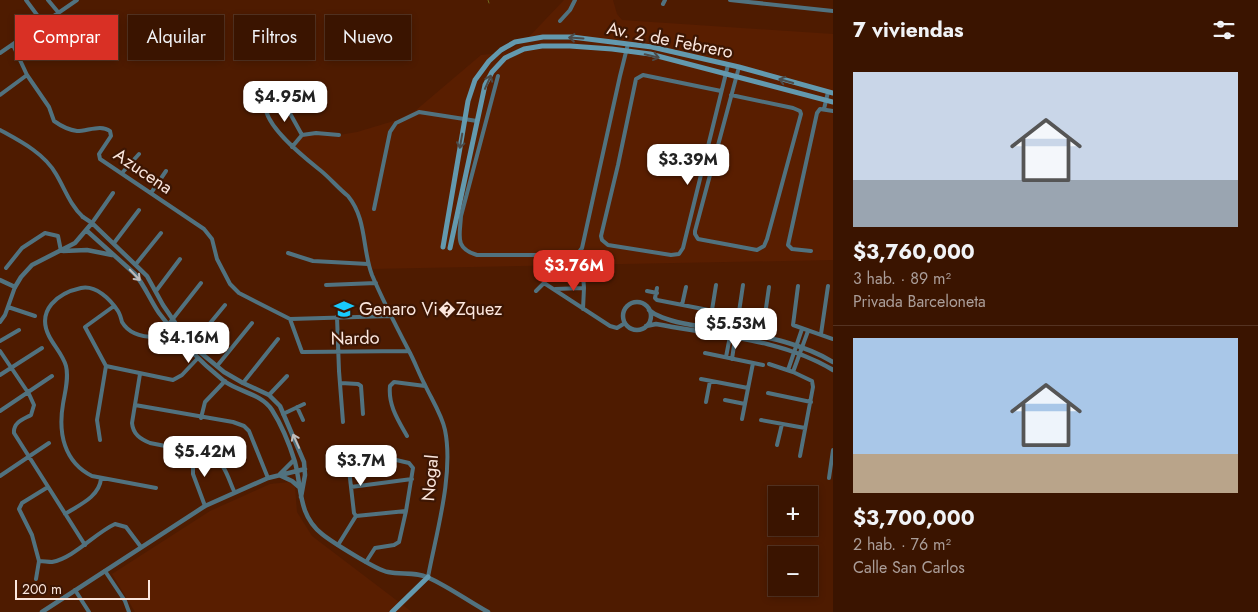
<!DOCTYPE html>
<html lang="es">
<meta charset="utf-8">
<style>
:root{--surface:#3a1400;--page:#411d0a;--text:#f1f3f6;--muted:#ab9e99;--line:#543322;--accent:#d93025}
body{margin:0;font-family:Jost,sans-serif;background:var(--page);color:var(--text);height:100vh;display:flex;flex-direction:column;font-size:19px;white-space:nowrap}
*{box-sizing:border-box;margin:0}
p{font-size:16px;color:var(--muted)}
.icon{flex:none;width:28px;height:28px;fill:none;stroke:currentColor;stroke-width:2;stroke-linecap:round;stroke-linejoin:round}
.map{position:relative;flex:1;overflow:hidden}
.sheet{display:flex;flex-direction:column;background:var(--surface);width:425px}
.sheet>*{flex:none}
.banner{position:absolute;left:15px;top:15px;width:475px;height:45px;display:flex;gap:10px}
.fabs{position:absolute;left:768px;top:486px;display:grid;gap:10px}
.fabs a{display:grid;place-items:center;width:50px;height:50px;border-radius:0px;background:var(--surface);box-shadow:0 2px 8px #0003,0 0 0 1px var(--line);font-size:25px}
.scale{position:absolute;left:15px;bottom:12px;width:135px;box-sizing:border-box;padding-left:5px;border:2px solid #fbe6dd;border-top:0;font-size:14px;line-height:18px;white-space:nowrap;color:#fbe6dd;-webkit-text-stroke:4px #3d1603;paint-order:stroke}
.price{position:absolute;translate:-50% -42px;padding:0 11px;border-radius:10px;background:#fff;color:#222;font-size:16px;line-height:32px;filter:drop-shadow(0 1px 2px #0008)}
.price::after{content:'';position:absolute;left:50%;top:30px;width:15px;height:11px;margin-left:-8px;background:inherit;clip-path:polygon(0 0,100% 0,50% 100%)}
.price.current{background:var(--accent);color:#fff}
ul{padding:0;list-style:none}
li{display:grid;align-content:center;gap:10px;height:265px;padding:0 20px}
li+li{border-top:1px solid var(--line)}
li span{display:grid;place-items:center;height:155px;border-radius:0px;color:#555}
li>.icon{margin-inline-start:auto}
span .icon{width:90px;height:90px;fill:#fffc;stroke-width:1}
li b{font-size:21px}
h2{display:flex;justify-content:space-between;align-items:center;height:60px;padding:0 20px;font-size:21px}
.tag{padding:0 18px;border-radius:0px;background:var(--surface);box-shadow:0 2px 8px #0003,0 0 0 1px var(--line);font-size:18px;line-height:45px}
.tag.current{background:var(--accent);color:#fff}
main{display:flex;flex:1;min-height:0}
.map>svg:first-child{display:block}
.built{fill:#591e00}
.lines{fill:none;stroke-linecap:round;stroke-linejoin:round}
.stream{stroke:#6f691c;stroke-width:1}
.minor{stroke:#51727f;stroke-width:4}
.tertiary{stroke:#51727f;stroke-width:4.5}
.secondary{stroke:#6399ae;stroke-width:5}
.oneway{stroke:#4c4a47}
.oneway2{stroke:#c0bdbc}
.labels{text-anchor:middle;stroke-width:4.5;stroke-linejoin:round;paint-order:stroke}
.street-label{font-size:18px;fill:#fbe6dd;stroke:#3d1603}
.poi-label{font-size:18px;fill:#fbe6dd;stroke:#3d1603;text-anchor:start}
</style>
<main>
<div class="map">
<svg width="833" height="612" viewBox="0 0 833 612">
<rect width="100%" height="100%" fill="#4e1b00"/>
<path class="built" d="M 564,0 L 613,0 L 617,14 L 622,20 L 833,34 L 833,260 L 370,269 L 358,213 L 348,196 L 292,147 L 302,135 L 310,133 L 339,135 L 357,132 L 397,120 L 415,111 L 481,55 L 501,53 L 524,42 Z
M 289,482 L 295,487 L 297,512 L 312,536 L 412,612 L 135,612 L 112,574 L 210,511 L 270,484 Z"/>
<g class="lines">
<path class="stream" d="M 488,0 L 489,3"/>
<path class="minor" d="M 26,0 L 43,23
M 48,0 L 58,12
M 730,0 L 833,11
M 663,4 L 665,0
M 560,21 L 570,10 L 575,0
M 13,45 L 27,75 L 49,107 L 54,121 C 61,126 69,130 77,131 C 88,131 101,124 110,131 L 111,136 L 99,154 L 100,159 L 204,229 L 212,239 L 217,259 L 230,284 L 239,293 L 290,319 L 391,316
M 0,53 L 77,0
M 498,76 L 461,216 C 460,236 454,248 477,255 L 572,255 L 579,252 L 582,248 L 620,76 L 628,44
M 721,91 L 643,75 L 636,79 L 618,165 L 601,236 L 602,240 L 608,245 L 671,255 L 679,254 L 683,248 L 728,65
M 0,95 L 27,75
M 731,95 L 793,108 L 800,111 L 801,114 L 767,239 L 764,246 L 757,250 L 698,239 L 695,234 L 695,231 L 739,67
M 824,109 L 828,92
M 0,130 C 20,141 44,153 56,174 C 65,189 70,205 83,217
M 302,135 L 282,99 L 273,98 L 266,102 C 260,123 305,158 320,170 C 330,178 338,188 348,196 C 367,219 362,249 372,275 C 383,301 396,326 409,351 C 415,362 419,374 425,385 C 432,400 442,415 445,430 C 454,474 436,534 428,577
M 292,147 L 302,135 L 316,133 L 339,135
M 122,173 L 139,154
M 151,193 L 166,171
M 374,209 L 390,132 L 396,123 L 419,112 L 477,121
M 92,223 L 113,193
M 114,243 L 139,210
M 811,251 L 792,249 L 788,245 L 817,113 L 820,109 L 833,111
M 288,253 L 313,261 L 368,264
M 136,264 L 161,233
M 6,268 L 22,248 L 45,233 L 58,236 L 61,251
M 583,275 L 584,288
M 326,285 L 376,283
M 798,286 L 793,325 L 833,339
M 657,288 L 655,298 L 657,300 L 739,316 L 762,317 L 765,315 L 769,287
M 555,289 L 584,288 L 583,309
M 156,291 L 180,259
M 536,291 L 544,283 L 610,326 L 617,328 L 625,323
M 647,291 L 657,293
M 682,305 L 686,287
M 8,307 L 35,316
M 712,310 L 716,285
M 337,317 L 339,371 L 343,422
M 290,319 L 302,352 L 409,351
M 0,322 L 5,315 L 15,287
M 821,334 L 828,286
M 0,341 L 19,330
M 188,350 L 225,305
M 0,351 L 29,394 L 34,405 L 31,415 C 24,419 13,422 14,433 L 85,545
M 705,353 L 763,365
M 726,357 L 731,331 L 737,314
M 732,359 L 743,285
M 769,364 L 793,372 L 812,381 L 813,387 L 800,456
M 106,366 L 173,380 L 182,375 L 197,359
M 106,366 L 85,327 L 114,306
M 217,366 L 252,323
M 788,370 L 802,329
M 793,372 L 808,331
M 140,374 L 132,423 C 133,434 140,439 150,443 L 211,455 C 225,463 228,478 234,491
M 0,375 L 42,348
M 701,379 L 748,388
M 243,383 L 278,339
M 341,383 L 358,384 L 361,386 L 363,414
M 768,393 L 811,402
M 269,395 L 287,376
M 725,400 L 745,404
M 706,402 L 710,381
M 135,405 L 233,422 L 244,426 L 249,431 L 268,478
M 297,407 L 303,420
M 0,411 L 52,376
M 283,414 L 304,404
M 201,418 L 205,402 L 225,381
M 742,419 L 753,363
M 761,420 L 805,428
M 407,436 C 398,420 388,405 390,386 L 394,382 L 425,386
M 100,440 L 97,420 L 106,366
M 777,445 L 782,424
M 193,452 L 193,474 L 205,506
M 0,476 L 49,443
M 829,478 L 833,450
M 351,487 L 412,479
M 156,488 L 92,476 C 64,462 58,433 63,404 C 65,392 69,378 66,366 C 63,355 54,346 49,336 C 36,310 58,293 81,288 C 96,285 110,299 118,311 C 120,314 121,318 122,322 C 129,334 142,337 155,337 L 168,325 L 201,283
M 65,514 C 79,505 99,497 101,479
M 356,516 L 354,513 L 348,461 L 349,457 L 375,455 L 409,463 L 413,468 L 406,511 L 399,542 L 394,545 L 375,548 L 366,562
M 356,516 L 406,511
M 338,545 L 356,516
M 39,561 C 43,561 48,562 52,562 C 74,558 95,533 115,524 L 126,527 L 141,547
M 105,571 L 125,601 L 129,612
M 36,579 L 39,561 L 32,535 L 19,509 L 22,503 L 48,487
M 75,590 L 89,612"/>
<path class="tertiary" d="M 83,217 L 92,223 L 147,276 L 163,305 L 176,324 L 201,353 L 224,372 L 243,383 L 269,395 L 280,406 L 304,462 L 305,475 L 301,497
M 86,230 L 135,274 C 145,286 150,300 159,313 C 178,339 199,361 224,381 C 239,392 262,394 272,410 C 281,424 290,446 295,462 C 302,489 298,515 322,534 C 332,542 378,571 388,572 C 402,575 415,571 429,578 C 449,587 468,601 488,612
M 63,251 L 87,250 L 112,255
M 0,280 L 15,287 L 21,277 L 32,265 L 75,243 L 92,223
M623 316a14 14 0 1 1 28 0a14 14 0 1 1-28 0Z
M 649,310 C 665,324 712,328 734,331 C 768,337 803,344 833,362
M 646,326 L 656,324 C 714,335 782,339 833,370
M 294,460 L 279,475 L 292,481 L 299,487
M 42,612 L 205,506 L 268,478 L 305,469"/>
<path class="secondary" d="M 443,247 L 468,101 L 475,80 L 489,61 L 501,50 L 515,42 L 543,37 L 572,37 L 652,47 L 739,67 L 833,93
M 450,248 L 485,85 L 492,72 L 505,58 L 524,49 L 542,46 L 570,46 L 612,49 L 650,54 L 833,102
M 392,612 L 428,577"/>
</g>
<defs><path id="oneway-shaft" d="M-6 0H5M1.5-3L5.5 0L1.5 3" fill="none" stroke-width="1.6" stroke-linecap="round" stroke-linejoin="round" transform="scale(1.25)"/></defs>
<g class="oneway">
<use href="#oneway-shaft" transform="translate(576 38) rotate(-176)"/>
<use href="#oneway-shaft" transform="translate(652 56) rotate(13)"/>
<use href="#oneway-shaft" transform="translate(786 81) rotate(-164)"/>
<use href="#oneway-shaft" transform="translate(488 82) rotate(-66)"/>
<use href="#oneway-shaft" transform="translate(461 141) rotate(100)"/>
</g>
<g class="oneway2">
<use href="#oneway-shaft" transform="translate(135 275) rotate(46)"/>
<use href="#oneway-shaft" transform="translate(296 441) rotate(-114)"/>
</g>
<defs>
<symbol id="school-bare" viewBox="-9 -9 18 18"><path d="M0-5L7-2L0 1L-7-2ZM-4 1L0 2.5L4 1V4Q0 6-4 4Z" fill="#18cafc" stroke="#3d1603" stroke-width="2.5" paint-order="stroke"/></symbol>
</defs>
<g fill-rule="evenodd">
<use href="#school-bare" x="330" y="295" width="28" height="28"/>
</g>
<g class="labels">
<g class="street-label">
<text transform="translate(670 40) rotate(11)" y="6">Av. 2 de Febrero</text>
<text transform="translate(143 171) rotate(34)" y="6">Azucena</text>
<text transform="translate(355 338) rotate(-1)" y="6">Nardo</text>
<text transform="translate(430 478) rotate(-85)" y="6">Nogal</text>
</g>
<g class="poi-label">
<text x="359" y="315">Genaro Vi�Zquez</text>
</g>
</g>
</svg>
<div class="fabs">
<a>+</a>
<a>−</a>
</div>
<div class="scale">200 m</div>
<b class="price" style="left:285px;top:123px">$4.95M</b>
<b class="price" style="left:688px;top:186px">$3.39M</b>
<b class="price current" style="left:574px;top:292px">$3.76M</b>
<b class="price" style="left:736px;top:350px">$5.53M</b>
<b class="price" style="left:189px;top:364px">$4.16M</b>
<b class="price" style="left:205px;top:478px">$5.42M</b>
<b class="price" style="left:361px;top:487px">$3.7M</b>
<div class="banner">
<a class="tag current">Comprar</a>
<a class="tag">Alquilar</a>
<a class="tag">Filtros</a>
<a class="tag">Nuevo</a>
</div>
</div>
<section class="sheet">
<h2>7 viviendas<svg class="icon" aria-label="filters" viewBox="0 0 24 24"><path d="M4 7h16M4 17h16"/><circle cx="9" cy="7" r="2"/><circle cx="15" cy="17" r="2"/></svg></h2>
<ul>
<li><span style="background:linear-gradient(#c9d6e8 70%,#9aa5b1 0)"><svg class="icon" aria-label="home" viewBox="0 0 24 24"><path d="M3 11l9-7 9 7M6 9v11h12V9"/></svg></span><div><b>$3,760,000</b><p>3 hab. · 89 m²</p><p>Privada Barceloneta</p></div></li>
<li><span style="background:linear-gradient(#a9c7e8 75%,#b9a48a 0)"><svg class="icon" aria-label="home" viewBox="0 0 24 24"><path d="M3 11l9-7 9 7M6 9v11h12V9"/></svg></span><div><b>$3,700,000</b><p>2 hab. · 76 m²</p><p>Calle San Carlos</p></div></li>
</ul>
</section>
</main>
